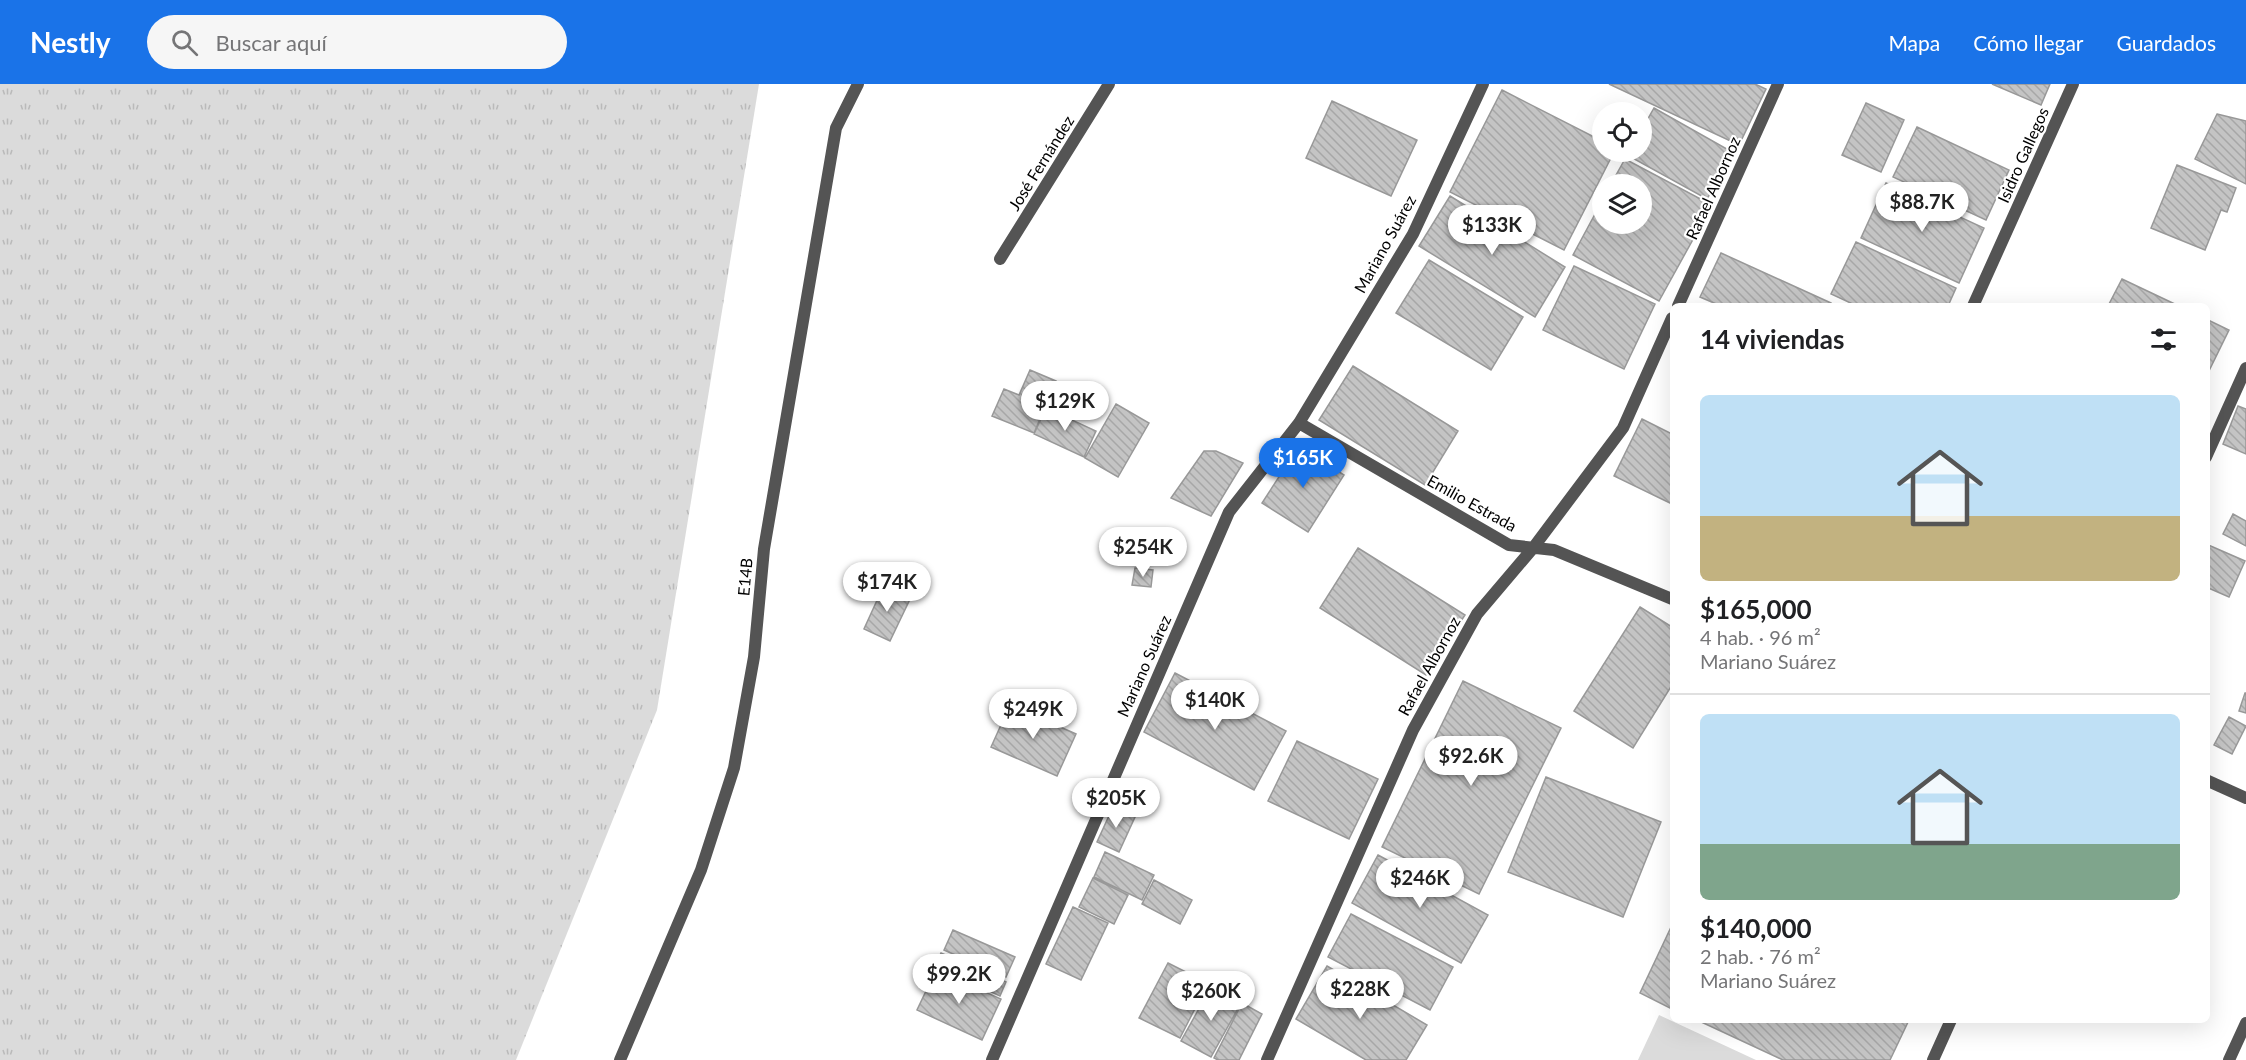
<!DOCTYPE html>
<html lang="es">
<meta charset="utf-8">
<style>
:root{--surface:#fff;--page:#f6f6f6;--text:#202124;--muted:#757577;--line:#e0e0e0;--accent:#1a73e8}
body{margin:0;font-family:Lato,sans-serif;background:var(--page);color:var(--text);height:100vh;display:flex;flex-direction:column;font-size:22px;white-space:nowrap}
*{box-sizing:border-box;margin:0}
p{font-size:20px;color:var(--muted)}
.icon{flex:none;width:33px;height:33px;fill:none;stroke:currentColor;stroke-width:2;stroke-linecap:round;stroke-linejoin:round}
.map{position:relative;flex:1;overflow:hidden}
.sheet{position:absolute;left:1670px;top:219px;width:540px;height:720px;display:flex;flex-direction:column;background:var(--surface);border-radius:9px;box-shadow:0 6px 24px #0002}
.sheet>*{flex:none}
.controls{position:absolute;left:1592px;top:18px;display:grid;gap:12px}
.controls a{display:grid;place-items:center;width:60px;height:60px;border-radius:50%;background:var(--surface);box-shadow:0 6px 24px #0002;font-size:30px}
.price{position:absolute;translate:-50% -51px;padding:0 14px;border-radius:21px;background:#fff;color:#222;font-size:20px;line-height:39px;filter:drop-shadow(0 2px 3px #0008)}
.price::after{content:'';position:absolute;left:50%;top:36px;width:18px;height:14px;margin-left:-9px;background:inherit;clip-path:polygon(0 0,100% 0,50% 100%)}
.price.active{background:var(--accent);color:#fff}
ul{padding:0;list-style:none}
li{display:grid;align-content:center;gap:12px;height:318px;padding:0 30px}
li+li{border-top:2px solid var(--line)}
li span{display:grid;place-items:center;height:186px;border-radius:9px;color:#555}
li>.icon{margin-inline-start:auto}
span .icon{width:108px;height:108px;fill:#fffc;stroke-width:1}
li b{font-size:26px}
h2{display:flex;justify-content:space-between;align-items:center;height:72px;padding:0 30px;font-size:26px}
header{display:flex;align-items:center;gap:36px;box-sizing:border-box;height:84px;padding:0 30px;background:var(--accent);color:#fff}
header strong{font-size:28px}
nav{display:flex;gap:33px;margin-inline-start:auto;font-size:21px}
.search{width:420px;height:54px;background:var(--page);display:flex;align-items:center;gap:15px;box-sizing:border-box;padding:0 21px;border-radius:33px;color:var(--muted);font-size:22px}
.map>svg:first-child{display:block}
.grass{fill:url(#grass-tufts)}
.garden{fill:#dbdbdb}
.building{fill:url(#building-back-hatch);stroke:#989898;stroke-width:1.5}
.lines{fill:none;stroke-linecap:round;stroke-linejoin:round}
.street{stroke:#545454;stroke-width:12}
.labels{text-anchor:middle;stroke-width:4.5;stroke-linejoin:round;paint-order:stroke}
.street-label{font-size:16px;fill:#000;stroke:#fff}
</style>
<header>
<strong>Nestly</strong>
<div class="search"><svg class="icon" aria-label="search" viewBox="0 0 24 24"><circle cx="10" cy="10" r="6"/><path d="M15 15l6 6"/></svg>Buscar aquí</div>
<nav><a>Mapa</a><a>Cómo llegar</a><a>Guardados</a></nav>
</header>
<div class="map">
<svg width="2246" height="976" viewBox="0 0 2246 976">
<defs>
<pattern id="grass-tufts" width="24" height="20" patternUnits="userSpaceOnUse" patternTransform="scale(1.5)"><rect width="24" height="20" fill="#dbdbdb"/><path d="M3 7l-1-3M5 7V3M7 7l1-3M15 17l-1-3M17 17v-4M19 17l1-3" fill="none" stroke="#bababa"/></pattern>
<pattern id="building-back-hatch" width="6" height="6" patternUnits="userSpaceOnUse" patternTransform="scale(1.5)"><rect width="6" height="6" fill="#c4c4c4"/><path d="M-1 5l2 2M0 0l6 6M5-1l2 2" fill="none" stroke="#a7a7a7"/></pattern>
</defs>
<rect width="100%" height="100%" fill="#fff"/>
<path class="grass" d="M 0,0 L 759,0 L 657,626 L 516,976 L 0,976 Z"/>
<path class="garden" d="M 1659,931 L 1756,976 L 1638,976 Z"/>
<path class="building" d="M 1609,0 L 1755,0 L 1766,5 L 1739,61 Z
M 1992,0 L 2050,0 L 2041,21 Z
M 1502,6 L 1602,57 L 1602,68 L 1614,68 L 1564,166 L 1450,108 Z
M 1332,17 L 1417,56 L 1391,112 L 1306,74 Z
M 1866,19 L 1904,36 L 1881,88 L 1842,71 Z
M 1654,24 L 1734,69 L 1707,115 L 1627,71 L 1629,68 L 1641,68 L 1641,47 Z
M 2217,30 L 2246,37 L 2246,100 L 2195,75 Z
M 1917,43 L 2009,86 L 1986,136 L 1893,93 Z
M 1625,75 L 1712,121 L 1659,217 L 1573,171 L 1602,117 L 1602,140 L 1641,140 L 1641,100 L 1611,100 Z
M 2177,81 L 2236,104 L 2227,128 L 2221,126 L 2205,166 L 2151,144 Z
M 1886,99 L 1984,144 L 1959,199 L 1861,154 Z
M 1450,112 L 1565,183 L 1535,233 L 1419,162 Z
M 1856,158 L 1956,204 L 1948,222 L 1857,222 L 1831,210 Z
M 1721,169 L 1831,219 L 1830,222 L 1721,222 L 1700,213 Z
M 1429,176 L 1523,233 L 1491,286 L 1396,229 Z
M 1574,182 L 1655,220 L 1624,285 L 1543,246 Z
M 2122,195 L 2179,222 L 2108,222 Z
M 2206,235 L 2229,246 L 2206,293 Z
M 1353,282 L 1458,347 L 1425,401 L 1319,336 Z
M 1030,286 L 1056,297 L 1034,349 L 992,332 L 1004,305 L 1019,311 Z
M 1116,320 L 1149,339 L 1118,393 L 1085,374 Z
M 2238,322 L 2246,325 L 2246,370 L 2223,360 Z
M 1046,324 L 1096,347 L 1084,373 L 1034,350 Z
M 1642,335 L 1672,350 L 1672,420 L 1614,392 Z
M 1299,362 L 1344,391 L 1308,448 L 1262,419 Z
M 1204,367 L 1216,367 L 1243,379 L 1211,432 L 1171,414 Z
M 2233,430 L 2246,437 L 2246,462 L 2223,450 Z
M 2206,460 L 2245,477 L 2229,513 L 2206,503 Z
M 1358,464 L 1465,531 L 1426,591 L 1320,524 Z
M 1135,484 L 1153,486 L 1151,503 L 1132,501 Z
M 884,501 L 911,513 L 890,557 L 864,545 Z
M 1640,523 L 1672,543 L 1672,601 L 1633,664 L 1574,627 Z
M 1175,589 L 1286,647 L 1254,706 L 1144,648 Z
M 1463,597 L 1561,644 L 1479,810 L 1382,763 Z
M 2245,609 L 2246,609 L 2246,629 L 2239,627 Z
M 1010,621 L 1076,650 L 1057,692 L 991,663 Z
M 2229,633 L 2246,642 L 2232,670 L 2214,661 Z
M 1297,657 L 1378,695 L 1349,755 L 1268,717 Z
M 1546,693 L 1661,738 L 1623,833 L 1508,788 Z
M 1113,723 L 1135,733 L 1119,768 L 1097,758 Z
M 1105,768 L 1154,791 L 1142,816 L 1094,793 Z
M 1378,771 L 1488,831 L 1461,879 L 1352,819 Z
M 1093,794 L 1128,811 L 1114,840 L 1079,823 Z
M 1154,796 L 1192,816 L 1180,840 L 1142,820 Z
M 1073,823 L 1108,839 L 1081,896 L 1046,880 Z
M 1351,830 L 1453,883 L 1430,926 L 1328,873 Z
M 1672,841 L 1672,925 L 1640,909 Z
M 953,846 L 1015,873 L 1006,893 L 944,866 Z
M 941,869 L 1006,898 L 1000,912 L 935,882 Z
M 1168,879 L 1208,899 L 1180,954 L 1139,934 Z
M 1327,882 L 1427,941 L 1406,976 L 1366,976 L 1296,935 Z
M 936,886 L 1001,915 L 982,956 L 917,926 Z
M 1211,903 L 1241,919 L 1211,973 L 1181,957 Z
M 1242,919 L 1262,930 L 1239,976 L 1218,976 L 1214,974 Z
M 1697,936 L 1909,936 L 1890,976 L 1783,976 Z"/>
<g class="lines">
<path class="street" d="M 1000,175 L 1109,0
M 1678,222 L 1778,0
M 1973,222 L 2073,0
M 1299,339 L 1509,461 L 1554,466 L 1672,515
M 2206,373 L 2246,284
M 2206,696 L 2246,714
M 620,976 L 701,786 L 734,684 L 754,573 L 764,465 L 836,44 L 858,0
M 992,976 L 1229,428 L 1299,339 L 1413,150 L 1483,0
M 1267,976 L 1413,646 L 1477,530 L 1533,464 L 1623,344 L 1672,234
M 1933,976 L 1951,936
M 2229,976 L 2246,939"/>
</g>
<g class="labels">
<g class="street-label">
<text transform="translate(2023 71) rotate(-66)" y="6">Isidro Gallegos</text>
<text transform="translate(1041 79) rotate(-58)" y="6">José Fernández</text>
<text transform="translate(1713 104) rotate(-66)" y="6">Rafael Albornoz</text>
<text transform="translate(1385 160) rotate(-61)" y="6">Mariano Suárez</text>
<text transform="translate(1472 419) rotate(29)" y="6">Emilio Estrada</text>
<text transform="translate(745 493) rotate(-85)" y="6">E14B</text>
<text transform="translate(1144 582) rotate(-66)" y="6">Mariano Suárez</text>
<text transform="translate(1429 582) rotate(-61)" y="6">Rafael Albornoz</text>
</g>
</g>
</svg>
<div class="controls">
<a><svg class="icon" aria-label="locate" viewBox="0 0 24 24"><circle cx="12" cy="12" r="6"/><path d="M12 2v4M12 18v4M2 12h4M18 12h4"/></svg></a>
<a><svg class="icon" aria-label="layers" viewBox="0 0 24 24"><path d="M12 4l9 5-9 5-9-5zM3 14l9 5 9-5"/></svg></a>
</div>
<b class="price" style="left:1922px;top:149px">$88.7K</b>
<b class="price" style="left:1492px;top:172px">$133K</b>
<b class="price" style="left:1065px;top:348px">$129K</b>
<b class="price active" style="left:1303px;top:405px">$165K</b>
<b class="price" style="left:1143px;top:494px">$254K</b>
<b class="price" style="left:887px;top:529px">$174K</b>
<b class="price" style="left:1215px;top:647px">$140K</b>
<b class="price" style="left:1033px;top:656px">$249K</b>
<b class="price" style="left:1471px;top:703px">$92.6K</b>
<b class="price" style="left:1116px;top:745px">$205K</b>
<b class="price" style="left:1420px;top:825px">$246K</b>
<b class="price" style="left:959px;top:921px">$99.2K</b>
<b class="price" style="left:1360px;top:936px">$228K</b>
<b class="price" style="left:1211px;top:938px">$260K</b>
<section class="sheet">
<h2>14 viviendas<svg class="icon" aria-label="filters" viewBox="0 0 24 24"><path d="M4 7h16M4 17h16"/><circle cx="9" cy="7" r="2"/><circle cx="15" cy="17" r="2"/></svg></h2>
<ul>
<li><span style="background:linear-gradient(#bfe0f5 65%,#c2b280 0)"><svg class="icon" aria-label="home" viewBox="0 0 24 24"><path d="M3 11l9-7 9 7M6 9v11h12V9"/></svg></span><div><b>$165,000</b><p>4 hab. · 96 m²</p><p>Mariano Suárez</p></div></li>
<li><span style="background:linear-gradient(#bfe0f5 70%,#7fa58c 0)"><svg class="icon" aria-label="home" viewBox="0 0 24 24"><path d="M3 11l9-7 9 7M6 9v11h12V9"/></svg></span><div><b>$140,000</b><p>2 hab. · 76 m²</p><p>Mariano Suárez</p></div></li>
</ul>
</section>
</div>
